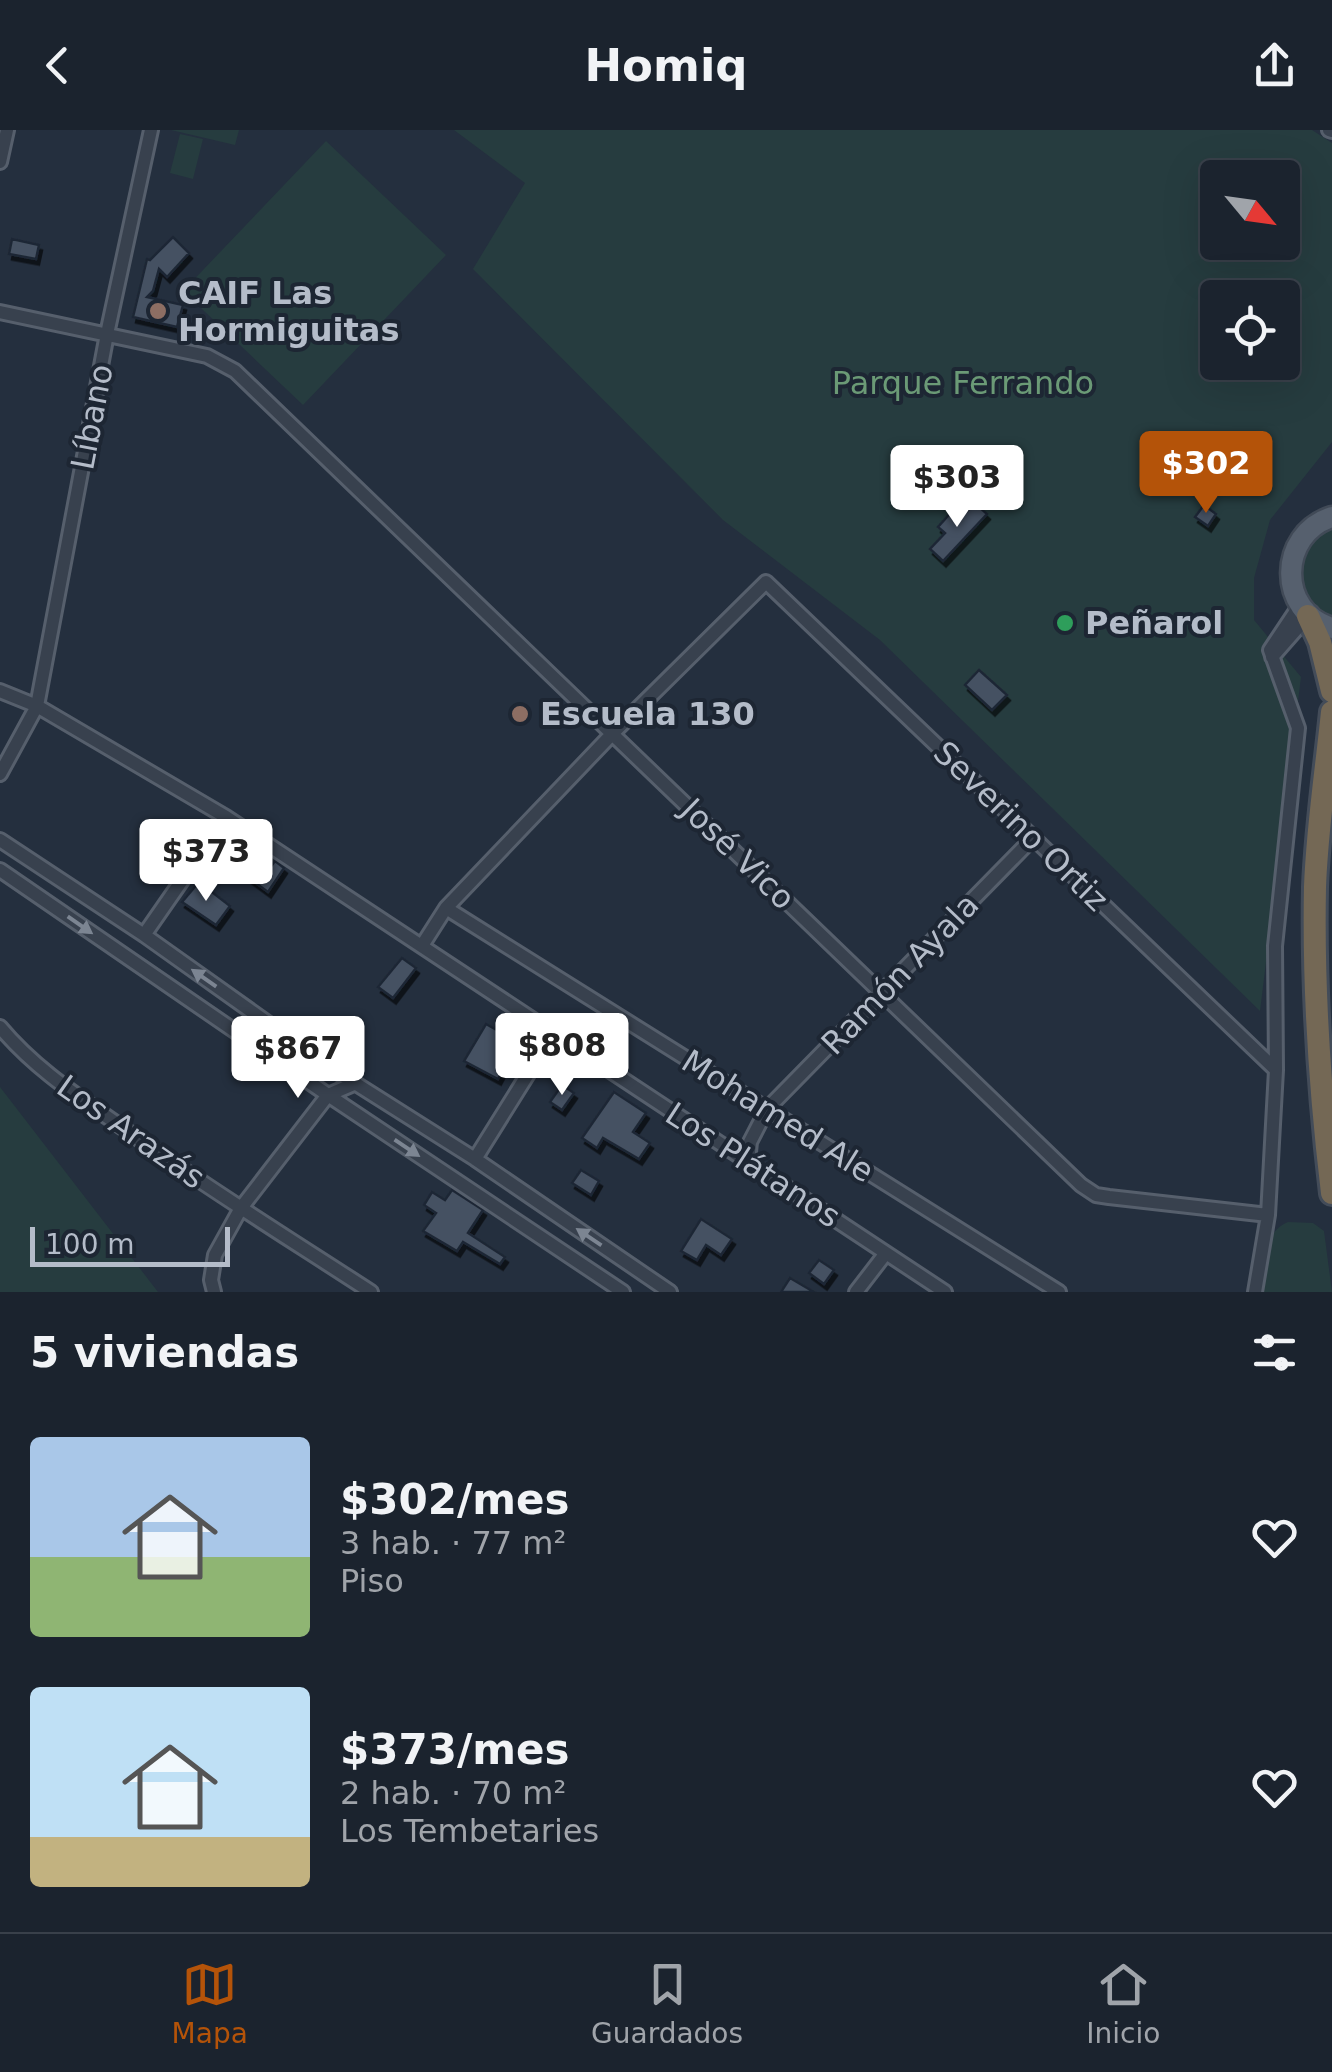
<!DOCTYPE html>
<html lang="es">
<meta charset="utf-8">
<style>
:root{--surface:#1b232e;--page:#242b36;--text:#f1f3f6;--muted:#a0a4aa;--line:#39404a;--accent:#b45309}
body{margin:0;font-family:"DejaVu Sans",sans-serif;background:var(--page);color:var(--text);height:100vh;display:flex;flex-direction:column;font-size:38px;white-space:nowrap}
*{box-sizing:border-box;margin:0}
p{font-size:32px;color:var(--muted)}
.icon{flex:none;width:55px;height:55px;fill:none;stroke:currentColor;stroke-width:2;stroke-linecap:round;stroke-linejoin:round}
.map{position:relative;height:1162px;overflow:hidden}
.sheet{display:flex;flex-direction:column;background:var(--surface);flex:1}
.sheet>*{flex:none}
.needle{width:65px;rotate:119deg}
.fabs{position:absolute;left:1200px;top:30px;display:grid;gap:20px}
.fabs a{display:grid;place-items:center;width:100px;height:100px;border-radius:10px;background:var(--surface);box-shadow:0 10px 40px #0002,0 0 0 2px var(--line);font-size:50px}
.scale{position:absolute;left:30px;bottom:25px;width:200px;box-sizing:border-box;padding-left:10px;border:5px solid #b4bcc9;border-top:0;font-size:28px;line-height:35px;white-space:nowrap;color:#b4bcc9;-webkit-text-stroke:8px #1d2633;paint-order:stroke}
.price{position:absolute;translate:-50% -85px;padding:0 22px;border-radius:10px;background:#fff;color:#222;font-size:32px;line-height:65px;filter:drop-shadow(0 2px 5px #0008)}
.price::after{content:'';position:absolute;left:50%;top:60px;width:30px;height:22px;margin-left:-15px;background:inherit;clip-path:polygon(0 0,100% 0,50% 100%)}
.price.selected{background:var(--accent);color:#fff}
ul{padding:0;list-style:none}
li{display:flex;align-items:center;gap:30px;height:250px;padding:0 30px}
li span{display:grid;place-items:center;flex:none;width:280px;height:200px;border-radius:10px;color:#555}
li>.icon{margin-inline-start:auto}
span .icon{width:120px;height:120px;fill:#fffc;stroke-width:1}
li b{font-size:42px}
h2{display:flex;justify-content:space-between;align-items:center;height:120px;padding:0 30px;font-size:42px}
header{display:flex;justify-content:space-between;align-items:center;height:130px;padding:0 30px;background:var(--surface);font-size:45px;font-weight:600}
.tab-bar{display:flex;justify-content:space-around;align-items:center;height:140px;border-top:2px solid var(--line);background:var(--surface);font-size:28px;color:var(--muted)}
.tab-bar a{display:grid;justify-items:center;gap:5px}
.tab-bar .selected{color:var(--accent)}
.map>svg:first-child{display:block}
.green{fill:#263c3f;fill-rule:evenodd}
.building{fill:#455162;stroke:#1f2835;stroke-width:2.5;filter:url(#shadow)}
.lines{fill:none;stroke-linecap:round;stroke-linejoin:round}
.street-casing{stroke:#565f6c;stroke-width:18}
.primary-casing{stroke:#414a57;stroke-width:25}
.highway-casing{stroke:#434c59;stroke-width:28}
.street{stroke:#38414e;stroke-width:12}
.primary{stroke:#56606e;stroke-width:20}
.highway{stroke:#746855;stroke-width:22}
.oneway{fill:#7c8592}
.education-dot{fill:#8d6e63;stroke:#1d2633;stroke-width:4}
.leisure-dot{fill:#2e9e5b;stroke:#1d2633;stroke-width:4}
.labels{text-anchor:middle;stroke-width:8;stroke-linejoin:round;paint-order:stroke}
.poi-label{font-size:32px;font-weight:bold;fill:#b4bcc9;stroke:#1d2633;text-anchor:start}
.park-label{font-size:32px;fill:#6b9a76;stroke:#1d2633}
.street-label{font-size:32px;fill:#b4bcc9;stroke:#1d2633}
</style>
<header><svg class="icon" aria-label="back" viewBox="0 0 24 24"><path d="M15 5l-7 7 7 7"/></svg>Homiq<svg class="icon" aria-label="share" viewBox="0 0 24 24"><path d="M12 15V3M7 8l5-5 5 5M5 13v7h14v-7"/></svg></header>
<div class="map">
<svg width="1332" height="1162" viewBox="0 0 1332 1162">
<defs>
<filter id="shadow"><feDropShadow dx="3" dy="5.5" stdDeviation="0" flood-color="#0009"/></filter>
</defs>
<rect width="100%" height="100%" fill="#242f3e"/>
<path class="green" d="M 171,0 L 239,0 L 235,15 Z
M 454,0 L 1312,0 L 1332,13 L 1332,312 L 1270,390 L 1254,448 L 1254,490 L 1301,547 L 1260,881 L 880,510 L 723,390 L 473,139 L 525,53 ZM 1218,48 L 1282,48 L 1282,112 L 1218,112 ZM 1218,168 L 1282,168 L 1282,232 L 1218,232 Z
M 180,4 L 203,9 L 193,49 L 170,43 Z
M 326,11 L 446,125 L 303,275 L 183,161 Z
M 1332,394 L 1332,491 C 1304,476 1282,434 1311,408 C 1317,403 1325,398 1332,394 Z
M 0,957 L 158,1162 L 0,1162 Z
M 1288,1092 L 1313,1093 L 1324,1101 L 1332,1162 L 1261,1162 C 1265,1137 1261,1103 1288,1092 Z"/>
<path class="building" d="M 173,107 L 189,123 L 167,147 L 159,139 L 153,161 L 147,167 L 183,175 L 177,197 L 133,187 L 147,129 L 150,130 Z
M 12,109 L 39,115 L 36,129 L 9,124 Z
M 975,373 L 987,384 L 943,431 L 930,419 L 945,403 L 938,397 L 956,377 L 964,384 Z
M 1204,375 L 1216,384 L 1208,396 L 1195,387 Z
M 979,540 L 1007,565 L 992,580 L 965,555 Z
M 275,731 L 284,738 L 268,762 L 249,748 L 259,733 L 269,739 Z
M 199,752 L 230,776 L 216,795 L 182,772 Z
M 402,828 L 416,838 L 393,868 L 378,857 Z
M 500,890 L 523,902 L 498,949 L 464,931 L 486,894 L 495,899 Z
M 562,955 L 574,963 L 562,980 L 550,972 Z
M 614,962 L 646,983 L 633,1002 L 650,1013 L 639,1029 L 603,1008 L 597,1018 L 582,1008 Z
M 581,1040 L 599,1051 L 591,1065 L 572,1053 Z
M 452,1060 L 483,1080 L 468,1103 L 505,1127 L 500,1134 L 463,1112 L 457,1121 L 423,1101 L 436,1083 L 424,1075 L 432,1062 L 445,1070 Z
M 701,1089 L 732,1109 L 721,1125 L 706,1115 L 697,1130 L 681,1121 Z
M 819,1130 L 834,1140 L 824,1154 L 809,1143 Z
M 790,1148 L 814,1162 L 781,1162 Z"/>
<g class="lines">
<defs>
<path id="street" d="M 1329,0 L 1332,1
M 0,32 L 7,0
M 0,182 L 207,226 L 235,241 L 1081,1055 L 1096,1065 L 1109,1067 L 1268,1085
M 1272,527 L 1308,486
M 0,561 L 37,576 L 226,687 L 945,1162
M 0,644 L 37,576 L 107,204 L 151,0
M 0,710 L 144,805 L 331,938 L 475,1029 L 670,1162
M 0,740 L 328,965 L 623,1162
M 446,778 L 1059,1162
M 144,805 L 226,687
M 423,814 L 446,778 L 613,603 L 766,452 L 1276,940
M 0,897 C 35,939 79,967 123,998 C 204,1056 288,1108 371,1162
M 475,1029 L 553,904
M 748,1032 L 750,1012 L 767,979 L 1033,708
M 214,1162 L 211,1150 L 215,1125 L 241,1078 L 328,965 L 356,953
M 856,1162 L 886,1123
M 1255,1162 L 1268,1085 L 1276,940 L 1275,816 L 1298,598 L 1270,520 L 1300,475"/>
<path id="primary" d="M 1332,387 C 1278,404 1277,482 1332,498"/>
<path id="highway" d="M 1308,486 L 1320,512 L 1332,561
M 1332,582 C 1326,641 1317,699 1315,757 C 1313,859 1320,962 1332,1063"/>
</defs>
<use href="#street" class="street-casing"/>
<use href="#primary" class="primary-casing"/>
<use href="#highway" class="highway-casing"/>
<use href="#street" class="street"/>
<use href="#primary" class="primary"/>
<use href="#highway" class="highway"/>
</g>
<defs><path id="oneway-solid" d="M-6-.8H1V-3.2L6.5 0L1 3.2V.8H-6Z" transform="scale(2.5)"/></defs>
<g class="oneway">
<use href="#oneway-solid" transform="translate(80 795) rotate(35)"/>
<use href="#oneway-solid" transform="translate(204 848) rotate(-145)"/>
<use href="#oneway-solid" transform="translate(407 1018) rotate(34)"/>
<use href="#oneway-solid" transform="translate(589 1107) rotate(-146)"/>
</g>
<g class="education-dot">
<circle cx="158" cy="181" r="10"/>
<circle cx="520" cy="584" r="10"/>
</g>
<circle class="leisure-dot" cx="1065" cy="493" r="10"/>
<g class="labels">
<g class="poi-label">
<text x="178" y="174">CAIF Las<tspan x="178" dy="37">Hormiguitas</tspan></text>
<text x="1085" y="504">Peñarol</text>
<text x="540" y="595">Escuela 130</text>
</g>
<g class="park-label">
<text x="963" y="264">Parque Ferrando</text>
</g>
<g class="street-label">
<text transform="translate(92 287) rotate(-79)" y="11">Líbano</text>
<text transform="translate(1021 696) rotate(44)" y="11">Severino Ortiz</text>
<text transform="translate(738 724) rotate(44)" y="11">José Vico</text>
<text transform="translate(900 844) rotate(-46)" y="11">Ramón Ayala</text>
<text transform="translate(778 986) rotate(32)" y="11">Mohamed Ale</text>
<text transform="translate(131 1002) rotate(35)" y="11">Los Arazás</text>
<text transform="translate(753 1035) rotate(33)" y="11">Los Plátanos</text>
</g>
</g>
</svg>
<div class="fabs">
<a><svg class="needle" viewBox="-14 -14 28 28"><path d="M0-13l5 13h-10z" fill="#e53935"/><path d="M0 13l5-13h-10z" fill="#a0a4aa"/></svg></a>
<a><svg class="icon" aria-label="locate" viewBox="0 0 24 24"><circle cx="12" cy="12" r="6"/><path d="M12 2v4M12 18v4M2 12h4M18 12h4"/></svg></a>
</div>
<div class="scale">100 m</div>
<b class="price selected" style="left:1206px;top:386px">$302</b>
<b class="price" style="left:957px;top:400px">$303</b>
<b class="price" style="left:206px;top:774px">$373</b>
<b class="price" style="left:562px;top:968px">$808</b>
<b class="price" style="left:298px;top:971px">$867</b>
</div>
<section class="sheet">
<h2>5 viviendas<svg class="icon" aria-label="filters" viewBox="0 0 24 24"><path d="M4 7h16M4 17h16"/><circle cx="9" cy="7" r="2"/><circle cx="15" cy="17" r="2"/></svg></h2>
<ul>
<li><span style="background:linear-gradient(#a9c7e8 60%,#8fb573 0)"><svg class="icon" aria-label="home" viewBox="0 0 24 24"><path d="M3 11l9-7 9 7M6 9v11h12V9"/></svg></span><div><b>$302/mes</b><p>3 hab. · 77 m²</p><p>Piso</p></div><svg class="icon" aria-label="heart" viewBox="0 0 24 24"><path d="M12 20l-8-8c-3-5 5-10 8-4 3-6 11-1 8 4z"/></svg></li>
<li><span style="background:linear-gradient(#bfe0f5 75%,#c2b280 0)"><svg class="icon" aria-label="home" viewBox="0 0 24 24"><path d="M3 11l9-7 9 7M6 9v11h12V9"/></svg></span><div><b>$373/mes</b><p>2 hab. · 70 m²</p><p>Los Tembetaries</p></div><svg class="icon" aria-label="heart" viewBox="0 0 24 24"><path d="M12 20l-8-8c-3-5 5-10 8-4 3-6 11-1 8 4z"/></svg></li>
</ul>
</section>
<nav class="tab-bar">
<a class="selected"><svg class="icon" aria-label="map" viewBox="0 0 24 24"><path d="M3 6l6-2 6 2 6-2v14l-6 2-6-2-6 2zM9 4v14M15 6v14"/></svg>Mapa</a>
<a><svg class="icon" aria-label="saved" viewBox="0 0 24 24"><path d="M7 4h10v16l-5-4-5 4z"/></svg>Guardados</a>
<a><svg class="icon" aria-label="home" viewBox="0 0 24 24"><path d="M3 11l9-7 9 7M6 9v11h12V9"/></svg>Inicio</a>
</nav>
